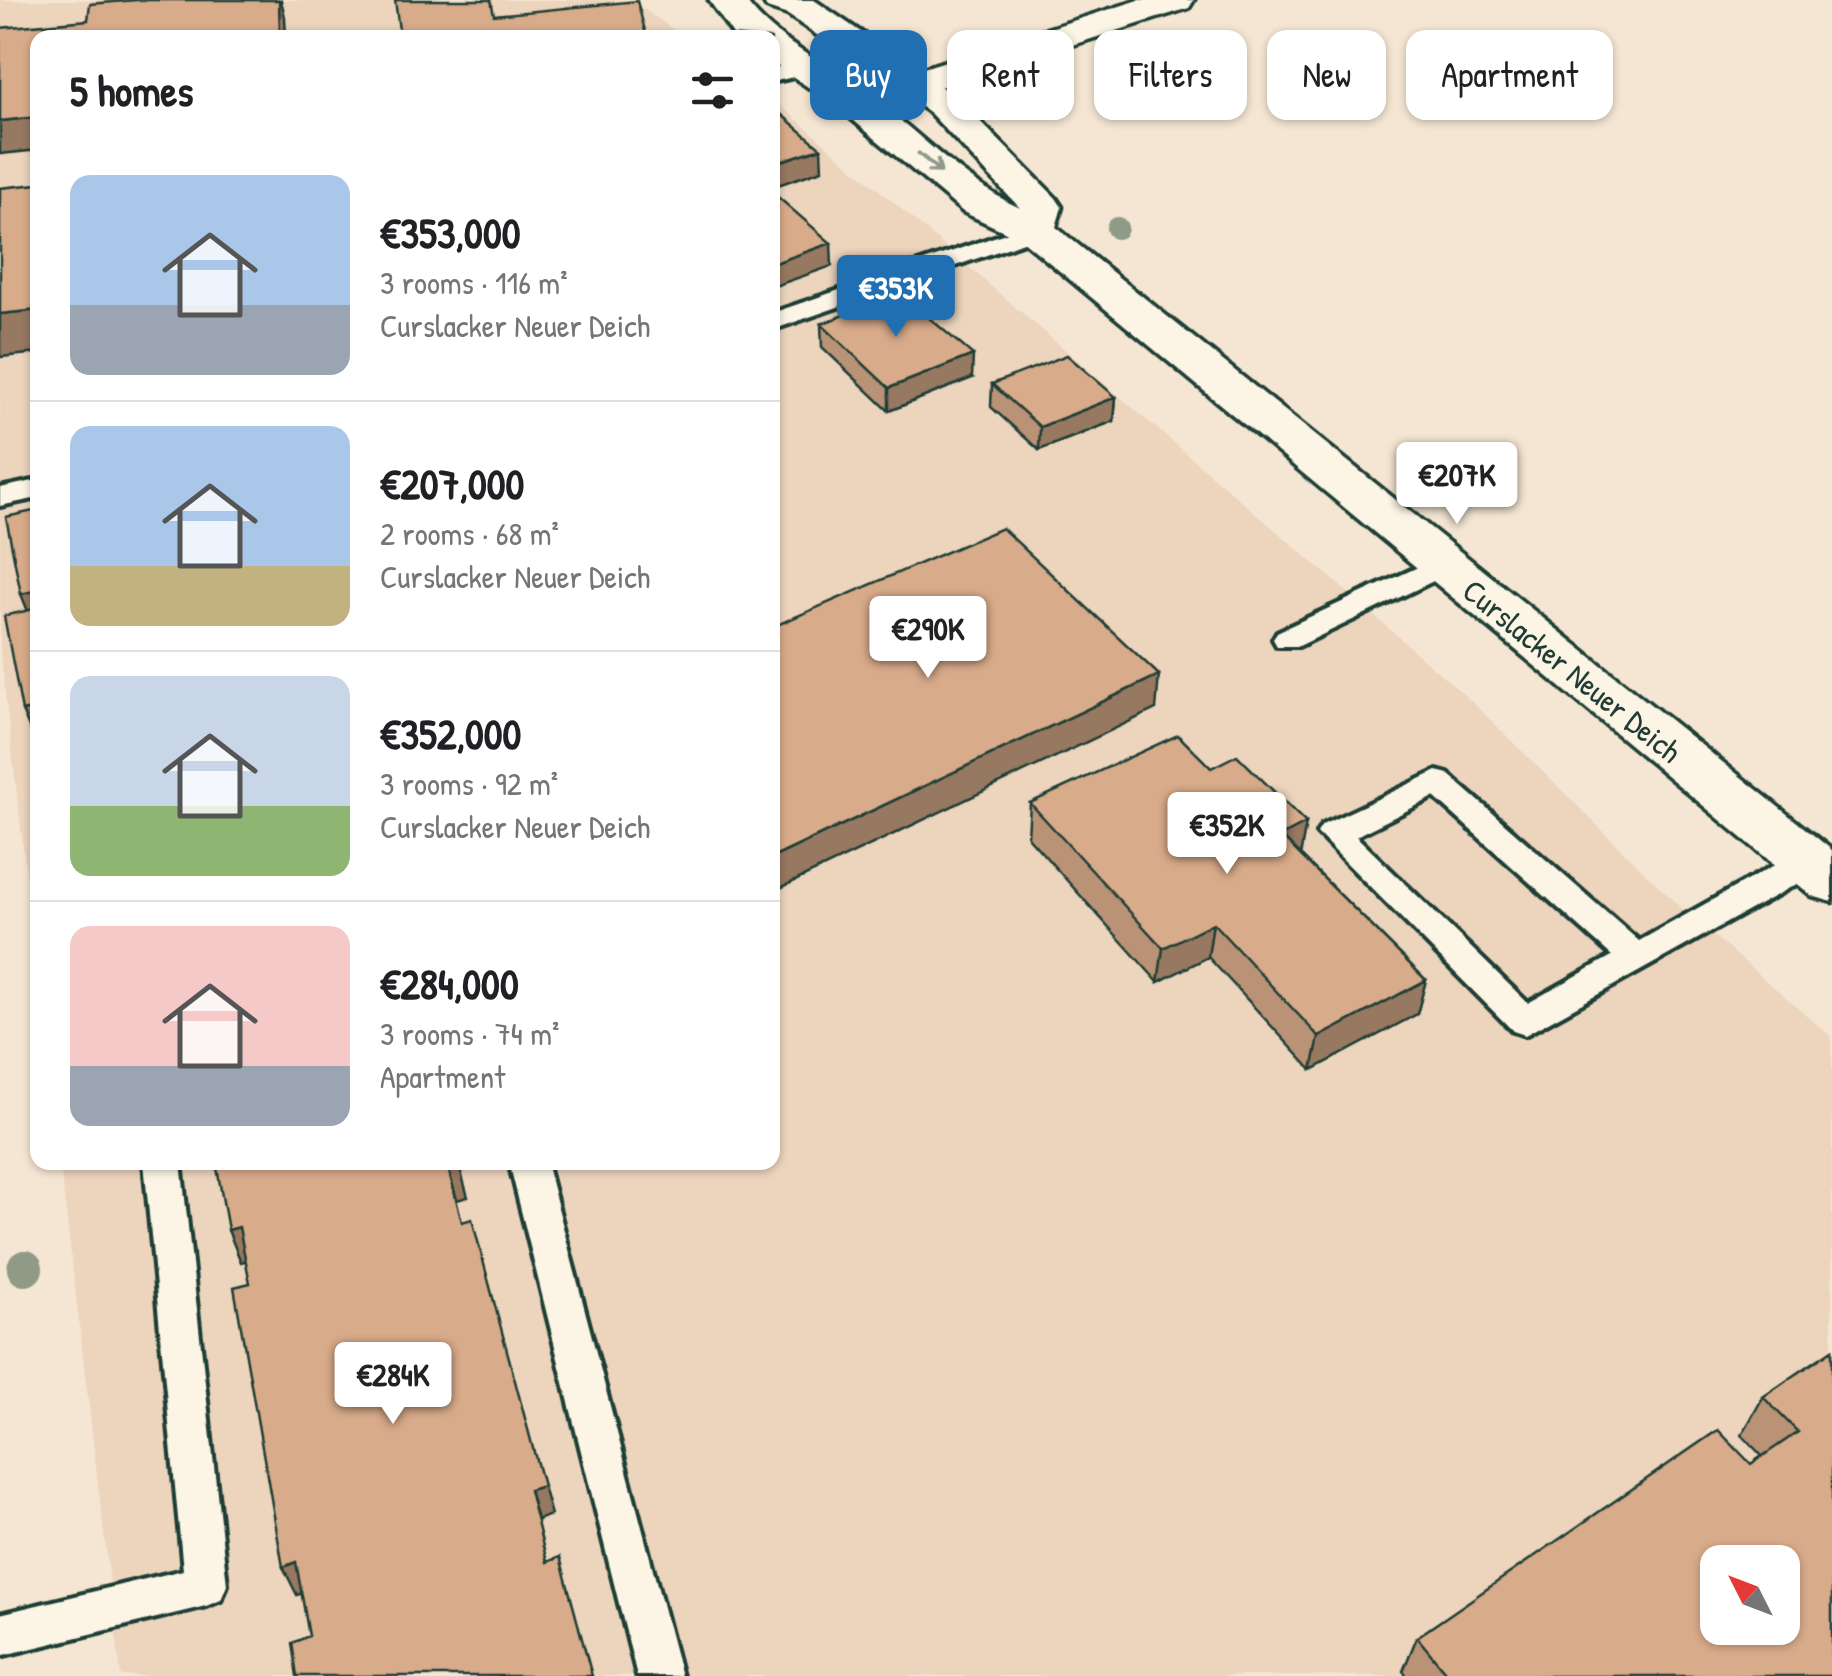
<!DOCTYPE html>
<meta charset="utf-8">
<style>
:root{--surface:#fff;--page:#f6f6f6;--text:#202124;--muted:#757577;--line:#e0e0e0;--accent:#1f6fb2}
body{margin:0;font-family:"Patrick Hand",sans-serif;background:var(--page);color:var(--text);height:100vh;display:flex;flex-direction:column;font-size:38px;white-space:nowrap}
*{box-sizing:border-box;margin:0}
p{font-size:32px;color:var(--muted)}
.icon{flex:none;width:55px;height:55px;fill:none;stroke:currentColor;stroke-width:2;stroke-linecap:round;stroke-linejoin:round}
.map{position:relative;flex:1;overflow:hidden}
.sheet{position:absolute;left:30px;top:30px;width:750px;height:1140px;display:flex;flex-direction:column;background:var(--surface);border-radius:20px;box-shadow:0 2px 8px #0004}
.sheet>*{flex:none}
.banner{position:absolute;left:810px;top:30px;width:870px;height:90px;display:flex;gap:20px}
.needle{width:65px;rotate:312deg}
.fabs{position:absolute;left:1700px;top:1545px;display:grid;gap:20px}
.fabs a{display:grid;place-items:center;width:100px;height:100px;border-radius:20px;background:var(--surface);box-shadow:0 2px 8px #0004;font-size:50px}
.price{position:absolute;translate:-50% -85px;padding:0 22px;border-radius:10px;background:#fff;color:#222;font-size:32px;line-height:65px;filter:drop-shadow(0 2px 5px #0008)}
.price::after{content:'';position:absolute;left:50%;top:60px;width:30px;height:22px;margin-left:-15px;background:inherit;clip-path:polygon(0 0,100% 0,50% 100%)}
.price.selected{background:var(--accent);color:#fff}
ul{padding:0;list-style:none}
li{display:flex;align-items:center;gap:30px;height:250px;padding:0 40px}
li+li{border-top:2px solid var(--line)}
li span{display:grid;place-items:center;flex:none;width:280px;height:200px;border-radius:20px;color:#555}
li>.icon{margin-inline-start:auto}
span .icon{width:120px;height:120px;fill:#fffc;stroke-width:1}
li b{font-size:42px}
h2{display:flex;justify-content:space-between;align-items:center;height:120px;padding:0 40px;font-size:42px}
.chip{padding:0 35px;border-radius:20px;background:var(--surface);box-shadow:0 2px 8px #0004;font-size:35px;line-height:90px}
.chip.selected{background:var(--accent);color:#fff}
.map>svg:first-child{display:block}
.built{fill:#ecd4bd;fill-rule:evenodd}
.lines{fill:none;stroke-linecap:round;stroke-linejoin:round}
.lane-casing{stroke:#1f3d34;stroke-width:8}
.street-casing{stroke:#1f3d34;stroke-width:7}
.secondary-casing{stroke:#1f3d34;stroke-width:7}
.lane{fill:#fcf5e5;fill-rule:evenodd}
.street{fill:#fcf5e5;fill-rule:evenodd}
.secondary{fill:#fcf5e5;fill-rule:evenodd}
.tree{fill:#8f9a87}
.wall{fill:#ba9377;stroke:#1f3d34;stroke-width:2.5}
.shaded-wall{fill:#977861;stroke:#1f3d34;stroke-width:2.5}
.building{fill:#d8ab8a;stroke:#1f3d34;stroke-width:2.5;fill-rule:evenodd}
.oneway{stroke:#8e998c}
.labels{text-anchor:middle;stroke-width:8;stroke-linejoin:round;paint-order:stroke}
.street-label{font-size:32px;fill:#1f3d34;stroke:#fcf5e5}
</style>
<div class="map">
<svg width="1832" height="1676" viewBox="0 0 1832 1676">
<rect width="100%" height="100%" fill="#f5e6d3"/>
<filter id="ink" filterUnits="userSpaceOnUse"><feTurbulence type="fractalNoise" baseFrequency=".01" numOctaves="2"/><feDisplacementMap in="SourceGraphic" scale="20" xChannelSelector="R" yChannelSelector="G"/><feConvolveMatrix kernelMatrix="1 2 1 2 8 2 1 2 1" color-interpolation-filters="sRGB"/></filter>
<g filter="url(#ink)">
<path class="built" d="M 0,0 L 630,0 L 684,37 L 38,38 L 37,966 L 0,649 Z
M 773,99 L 1345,590 L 1471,701 L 1680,907 L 1832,1037 L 1832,1676 L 121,1676 L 60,1163 L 772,1162 ZM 1718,1562 L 1782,1562 L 1782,1628 L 1718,1628 Z"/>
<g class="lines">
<defs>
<path id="lane" d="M 807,60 L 815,62 L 818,67 L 815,72 L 772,82 L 772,69 Z
M 1035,223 L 1044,225 L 1047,230 L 1044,235 L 772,330 L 772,313 Z
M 38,480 L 38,498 L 0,506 L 0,488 Z
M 1442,556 L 1452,558 L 1456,565 L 1452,572 L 1299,646 L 1277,646 L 1273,639 L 1277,632 Z
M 1437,771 L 1448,774 L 1639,941 L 1796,853 L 1808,850 L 1820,853 L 1824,862 L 1820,871 L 1525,1035 L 1513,1031 L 1317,833 L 1322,825 ZM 1434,797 L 1612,956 L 1528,1003 L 1356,836 Z
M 144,1162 L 181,1162 L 227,1585 L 221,1600 L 206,1606 L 0,1656 L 0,1614 L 183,1570 Z
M 509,1162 L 546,1162 L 681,1676 L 637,1676 Z"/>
<path id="street" d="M 1139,0 L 1194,0 L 1189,8 L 867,110 L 854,113 L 841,110 L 835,102 L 841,94 Z"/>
<path id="secondary" d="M 709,0 L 745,0 C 774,41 825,63 866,93 C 918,131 962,181 1020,208 L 930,113 L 788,15 L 767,8 L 762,0 L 814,0 L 956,97 L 1056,198 L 1062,207 L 1056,227 L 1832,850 L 1832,902 L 1812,896 L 1021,239 L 963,212 L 841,110 L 772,62 L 772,38 L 733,35 Z"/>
</defs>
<use href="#lane" class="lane-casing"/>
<use href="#street" class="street-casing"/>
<use href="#secondary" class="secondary-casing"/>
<use href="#lane" class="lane"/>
<use href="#street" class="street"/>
<use href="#secondary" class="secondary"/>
</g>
<g class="tree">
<circle cx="1117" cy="228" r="11"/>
<circle cx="25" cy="1268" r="18"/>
</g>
<path class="wall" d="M 821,324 L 972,378 L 889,411 L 822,347 Z
M 992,384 L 1116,397 L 1114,421 L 1039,450 L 991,407 Z
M 1030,803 L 1300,855 L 1426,980 L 1417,1014 L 1312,1070 L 1208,957 L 1158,982 L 1028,837 Z
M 1832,1350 L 1832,1676 L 1407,1676 L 1403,1671 L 1417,1637 L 1751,1464 L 1762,1456 L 1742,1435 L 1763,1397 Z"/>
<path class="shaded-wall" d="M 279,0 L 281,0 L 285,17 L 286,38 L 280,38 Z
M 38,117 L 38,150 L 0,154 L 0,121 Z
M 821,148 L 822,170 L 772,187 L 772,164 Z
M 831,243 L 832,266 L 772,287 L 772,264 Z
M 38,310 L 38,353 L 0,357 L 0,314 Z
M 973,355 L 972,378 L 889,411 L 889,388 Z
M 1116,397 L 1114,421 L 1039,450 L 1040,427 Z
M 38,590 L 38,636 L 21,594 Z
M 1159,675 L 1156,709 L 772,892 L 772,858 Z
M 38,707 L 38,749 L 22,711 Z
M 1306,823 L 1300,857 L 1281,836 Z
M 1213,923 L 1208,957 L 1158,982 L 1163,948 Z
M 1426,980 L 1417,1014 L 1312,1070 L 1319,1037 Z
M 459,1165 L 468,1197 L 457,1200 L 448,1168 Z
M 239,1227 L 252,1259 L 241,1262 L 228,1230 Z
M 543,1486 L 551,1515 L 537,1520 L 529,1490 Z
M 296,1562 L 309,1591 L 297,1595 L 283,1567 Z"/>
<path class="building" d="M 136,0 L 279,0 L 280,38 L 38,38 L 38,117 L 0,121 L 0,28 L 88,20 L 90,4 Z
M 395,0 L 491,0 L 494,15 L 637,1 L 647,38 L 400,38 Z
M 776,110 L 821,148 L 772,164 L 772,111 Z
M 38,184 L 38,310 L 0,314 L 0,188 Z
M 772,192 L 831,243 L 772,264 Z
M 900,293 L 973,355 L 889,388 L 821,324 Z
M 1067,355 L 1116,397 L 1040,427 L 992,384 Z
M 38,510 L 38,590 L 21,594 L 6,517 Z
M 1002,528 L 1159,675 L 772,858 L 772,627 Z
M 38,608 L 38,707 L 22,711 L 4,616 Z
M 1178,735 L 1211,768 L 1237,755 L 1306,823 L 1281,836 L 1426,980 L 1319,1037 L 1213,923 L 1163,948 L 1030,803 Z
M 216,1162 L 458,1162 L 459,1165 L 448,1168 L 462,1222 L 472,1219 L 543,1486 L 529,1490 L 547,1562 L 560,1557 L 592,1676 L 297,1676 L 292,1643 L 309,1636 L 296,1562 L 283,1567 L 234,1287 L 250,1283 L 239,1227 L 228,1230 Z
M 1832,1350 L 1832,1676 L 1449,1676 L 1417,1637 L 1718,1430 L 1751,1464 L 1798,1432 L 1763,1397 ZM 1718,1562 L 1782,1562 L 1782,1628 L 1718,1628 Z"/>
<defs><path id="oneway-shaft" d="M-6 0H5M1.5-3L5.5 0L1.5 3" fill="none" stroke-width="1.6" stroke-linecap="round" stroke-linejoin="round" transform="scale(2.5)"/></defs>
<use class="oneway" href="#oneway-shaft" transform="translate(930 163) rotate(40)"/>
</g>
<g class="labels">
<g class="street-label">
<text transform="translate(1572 671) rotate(39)" y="11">Curslacker Neuer Deich</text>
</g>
</g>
</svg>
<div class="fabs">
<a><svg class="needle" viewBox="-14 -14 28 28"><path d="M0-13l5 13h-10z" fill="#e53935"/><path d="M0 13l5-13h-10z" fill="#757577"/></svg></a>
</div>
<b class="price selected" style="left:896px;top:340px">€353K</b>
<b class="price" style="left:1457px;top:527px">€207K</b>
<b class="price" style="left:928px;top:681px">€290K</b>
<b class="price" style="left:1227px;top:877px">€352K</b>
<b class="price" style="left:393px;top:1427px">€284K</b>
<div class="banner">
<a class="chip selected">Buy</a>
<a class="chip">Rent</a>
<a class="chip">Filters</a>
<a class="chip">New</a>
<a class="chip">Apartment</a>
</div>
<section class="sheet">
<h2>5 homes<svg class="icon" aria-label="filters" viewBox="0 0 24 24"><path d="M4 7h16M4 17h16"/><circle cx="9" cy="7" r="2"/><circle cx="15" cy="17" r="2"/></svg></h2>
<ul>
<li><span style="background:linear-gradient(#a9c7e8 65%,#9aa5b1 0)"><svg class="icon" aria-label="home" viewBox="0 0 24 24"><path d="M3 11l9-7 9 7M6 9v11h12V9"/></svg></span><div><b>€353,000</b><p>3 rooms · 116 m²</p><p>Curslacker Neuer Deich</p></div></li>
<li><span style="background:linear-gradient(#a9c7e8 70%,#c2b280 0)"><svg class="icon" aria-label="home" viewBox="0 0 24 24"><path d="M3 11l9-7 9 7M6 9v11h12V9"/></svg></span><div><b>€207,000</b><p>2 rooms · 68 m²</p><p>Curslacker Neuer Deich</p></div></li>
<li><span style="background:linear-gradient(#c9d6e8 65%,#8fb573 0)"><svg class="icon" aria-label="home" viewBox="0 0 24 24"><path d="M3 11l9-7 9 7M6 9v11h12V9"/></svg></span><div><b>€352,000</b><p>3 rooms · 92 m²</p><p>Curslacker Neuer Deich</p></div></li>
<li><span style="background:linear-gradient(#f6c9c9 70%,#9aa5b1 0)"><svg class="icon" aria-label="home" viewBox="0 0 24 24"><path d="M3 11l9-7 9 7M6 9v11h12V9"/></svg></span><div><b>€284,000</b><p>3 rooms · 74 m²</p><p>Apartment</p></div></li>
</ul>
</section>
</div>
